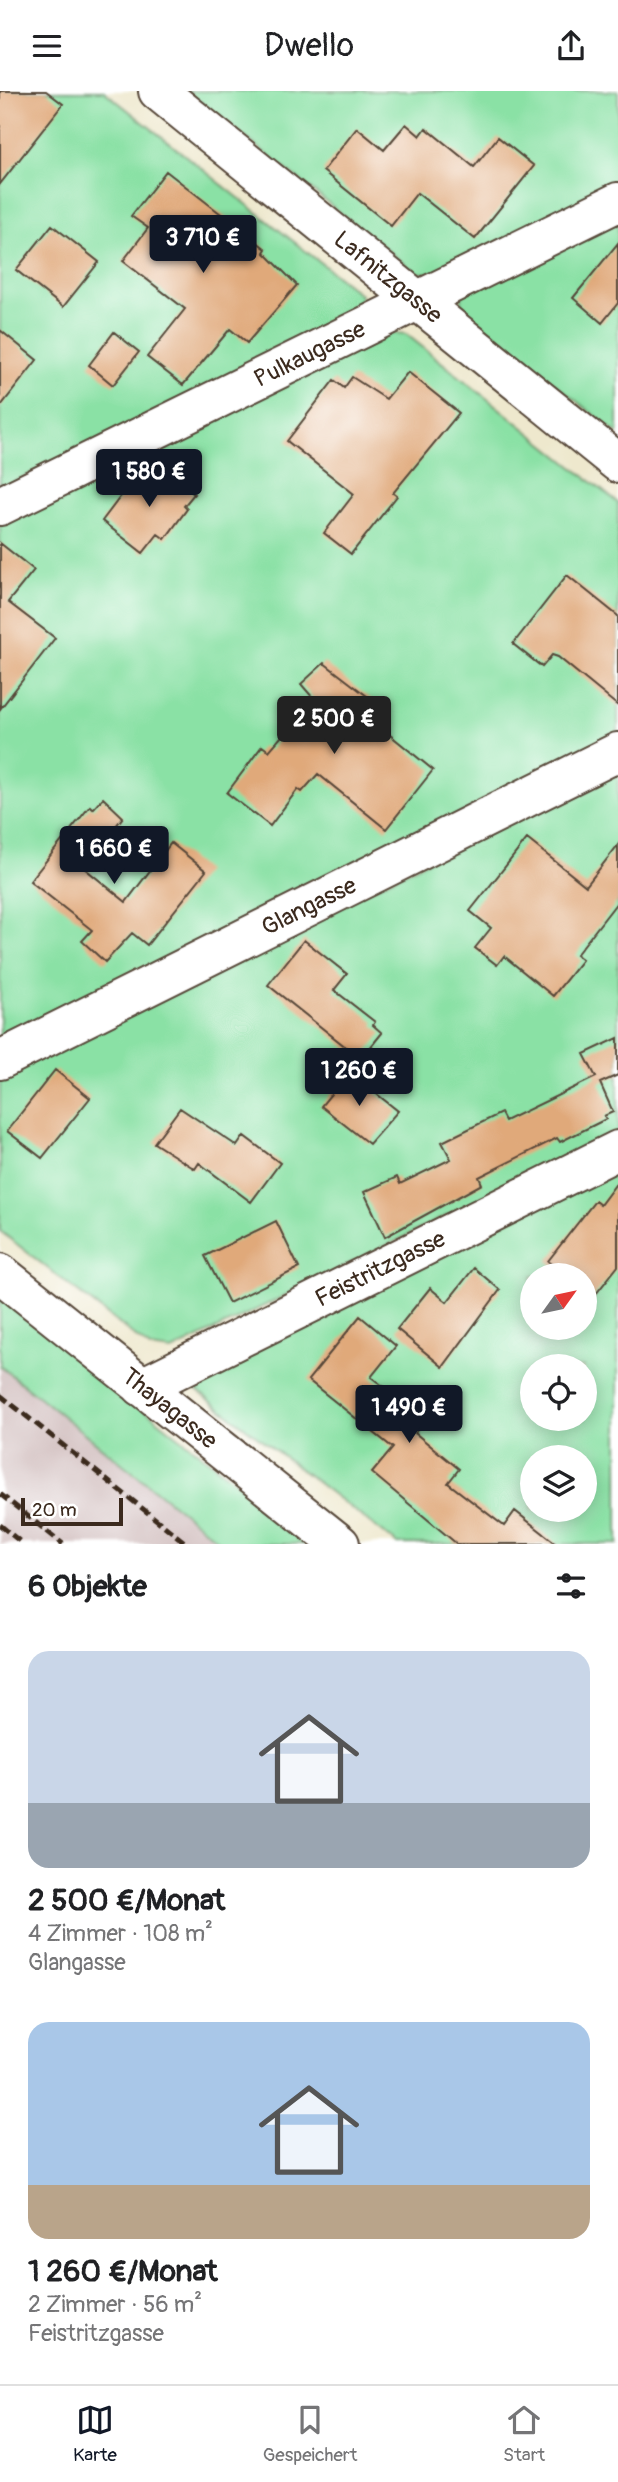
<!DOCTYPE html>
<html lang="de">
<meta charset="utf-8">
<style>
:root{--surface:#fff;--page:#f6f6f6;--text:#202124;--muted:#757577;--line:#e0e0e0;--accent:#111827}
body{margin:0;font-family:Pangolin,sans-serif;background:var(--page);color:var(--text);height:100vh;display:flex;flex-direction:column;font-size:26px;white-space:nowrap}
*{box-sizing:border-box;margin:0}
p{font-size:23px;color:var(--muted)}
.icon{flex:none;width:38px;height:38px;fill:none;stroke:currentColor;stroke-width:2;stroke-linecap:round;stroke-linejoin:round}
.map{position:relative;height:1453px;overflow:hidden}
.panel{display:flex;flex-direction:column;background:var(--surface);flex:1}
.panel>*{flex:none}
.needle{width:46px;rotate:57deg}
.tools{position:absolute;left:520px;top:1172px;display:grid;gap:14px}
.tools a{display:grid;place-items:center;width:77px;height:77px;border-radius:50%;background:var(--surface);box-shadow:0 4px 18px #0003;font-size:35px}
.scale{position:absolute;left:21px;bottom:18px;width:102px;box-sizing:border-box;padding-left:7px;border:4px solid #3b2a1e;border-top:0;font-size:19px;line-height:24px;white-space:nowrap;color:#3b2a1e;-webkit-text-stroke:5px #fff;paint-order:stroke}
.price{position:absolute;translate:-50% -60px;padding:0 16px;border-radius:7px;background:var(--accent);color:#fff;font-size:23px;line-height:46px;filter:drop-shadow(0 2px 4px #0008)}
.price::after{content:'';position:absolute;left:50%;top:42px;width:21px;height:16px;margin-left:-10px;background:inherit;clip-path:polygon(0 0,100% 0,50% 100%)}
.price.on{background:#222;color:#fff}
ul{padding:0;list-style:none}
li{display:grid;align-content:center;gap:14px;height:371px;padding:0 28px}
li span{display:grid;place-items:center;height:217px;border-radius:21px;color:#555}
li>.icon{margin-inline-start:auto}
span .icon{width:126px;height:126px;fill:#fffc;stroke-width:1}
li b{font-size:30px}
h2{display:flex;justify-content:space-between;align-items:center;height:84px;padding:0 28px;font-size:30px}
header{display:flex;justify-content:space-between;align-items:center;height:91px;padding:0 28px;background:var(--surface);font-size:32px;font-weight:600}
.menu{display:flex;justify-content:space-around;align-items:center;height:98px;border-top:2px solid var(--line);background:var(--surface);font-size:19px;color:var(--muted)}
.menu a{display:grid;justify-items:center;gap:4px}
.menu .on{color:var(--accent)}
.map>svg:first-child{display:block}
.industrial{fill:#d2bfbf}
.green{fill:#8ae1a5;stroke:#628662;stroke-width:2;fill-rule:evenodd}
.building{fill:#e0a97a}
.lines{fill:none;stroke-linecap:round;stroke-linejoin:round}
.minor-casing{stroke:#564638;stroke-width:42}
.minor{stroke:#fff;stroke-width:38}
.rail{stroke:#3b2a1e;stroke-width:5;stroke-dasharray:10 5;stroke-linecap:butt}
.labels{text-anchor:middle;stroke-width:7;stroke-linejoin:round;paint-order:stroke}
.street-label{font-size:24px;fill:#3b2a1e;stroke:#fff}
</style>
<header><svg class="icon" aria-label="menu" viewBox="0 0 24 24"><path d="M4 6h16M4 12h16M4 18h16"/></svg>Dwello<svg class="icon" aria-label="share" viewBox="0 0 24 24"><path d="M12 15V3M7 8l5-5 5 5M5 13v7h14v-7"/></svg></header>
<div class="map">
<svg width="618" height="1453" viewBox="0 0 618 1453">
<rect width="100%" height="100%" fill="#fff"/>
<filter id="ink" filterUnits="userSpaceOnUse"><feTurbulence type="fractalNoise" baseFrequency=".0143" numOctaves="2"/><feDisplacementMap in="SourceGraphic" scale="14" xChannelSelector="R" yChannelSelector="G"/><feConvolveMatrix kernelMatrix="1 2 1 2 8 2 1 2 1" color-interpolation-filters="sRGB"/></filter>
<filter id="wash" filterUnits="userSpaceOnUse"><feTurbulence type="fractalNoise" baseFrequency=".00686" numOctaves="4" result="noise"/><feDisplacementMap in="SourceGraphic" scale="28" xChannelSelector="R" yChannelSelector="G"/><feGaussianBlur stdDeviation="1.57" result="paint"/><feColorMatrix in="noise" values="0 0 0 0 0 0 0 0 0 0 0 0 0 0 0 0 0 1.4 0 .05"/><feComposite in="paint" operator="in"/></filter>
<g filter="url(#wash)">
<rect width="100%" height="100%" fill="#eee8cd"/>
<path class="industrial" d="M 0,1275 L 223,1453 L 0,1453 Z"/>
<path class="green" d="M 0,0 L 104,0 L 361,204 L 358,220 L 0,398 Z
M 187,0 L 618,0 L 618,92 L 436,182 L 416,182 Z
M 618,125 L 618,343 L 461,219 L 462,203 Z
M 382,241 L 406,243 L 618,412 L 618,645 L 0,951 L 0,432 Z
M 618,676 L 618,1041 L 172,1260 L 150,1257 L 0,1140 L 0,981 Z
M 618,1073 L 618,1453 L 398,1453 L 194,1297 L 195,1282 ZM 532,1185 L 584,1185 L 584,1237 L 532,1237 ZM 532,1276 L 584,1276 L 584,1328 L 532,1328 ZM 532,1367 L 584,1367 L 584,1419 L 532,1419 Z
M 0,1204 L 314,1453 L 223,1453 L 0,1275 Z"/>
<g id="blocks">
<path class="building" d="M 0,0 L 46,0 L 63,13 L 0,93 Z
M 406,33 L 420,45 L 426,37 L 474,76 L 498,46 L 534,75 L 475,148 L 417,102 L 391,135 L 323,80 L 357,37 L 384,59 Z
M 166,80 L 266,158 L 264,161 L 297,194 L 247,252 L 230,238 L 183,294 L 147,266 L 185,218 L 123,170 L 148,137 L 131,125 Z
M 52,134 L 99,171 L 63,216 L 16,179 Z
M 618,152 L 618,212 L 602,232 L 573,207 Z
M 0,239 L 37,269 L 0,316 Z
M 114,241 L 139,261 L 113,294 L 89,274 Z
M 408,281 L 459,322 L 393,402 L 397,405 L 351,463 L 324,442 L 354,403 L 287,350 L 334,289 L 344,297 L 352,286 L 386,308 Z
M 160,377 L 194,403 L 184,415 L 187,418 L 165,448 L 158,443 L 143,462 L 102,430 L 139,381 L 150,389 Z
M 0,452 L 34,479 L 8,511 L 55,547 L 0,618 Z
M 567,484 L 618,525 L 618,615 L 558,566 L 552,564 L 542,576 L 513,553 Z
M 324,572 L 389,622 L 379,635 L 433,679 L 386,738 L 318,683 L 302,701 L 298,698 L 270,735 L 227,702 L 262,655 L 269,660 L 314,608 L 301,593 Z
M 103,707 L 123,726 L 83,776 L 126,811 L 171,752 L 206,780 L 147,854 L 132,842 L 105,871 L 82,850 L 92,839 L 30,790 L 90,715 L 93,718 Z
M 527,748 L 586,795 L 618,754 L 618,810 L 576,864 L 582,869 L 553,905 L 504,865 L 497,874 L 475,857 L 491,837 L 470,820 Z
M 304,849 L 347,883 L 334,899 L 375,931 L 373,934 L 382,942 L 361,968 L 268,894 Z
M 618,947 L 618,984 L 600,992 L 613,1021 L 604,1025 L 606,1028 L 560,1051 L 557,1047 L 479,1086 L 482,1093 L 385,1146 L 364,1101 L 397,1086 L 400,1093 L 451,1068 L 442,1051 L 501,1022 L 505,1030 L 596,986 L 584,963 Z
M 55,979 L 90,1007 L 42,1067 L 7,1040 Z
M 349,981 L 398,1020 L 369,1053 L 321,1015 Z
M 180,1017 L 237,1055 L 244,1045 L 280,1072 L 251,1111 L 199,1072 L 195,1078 L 154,1052 Z
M 618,1090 L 618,1175 L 584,1218 L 584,1185 L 567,1185 L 548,1170 L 595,1110 L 600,1114 Z
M 276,1130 L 299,1177 L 229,1212 L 205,1165 Z
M 474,1177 L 500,1199 L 443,1276 L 397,1238 L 430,1197 L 447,1211 Z
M 360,1225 L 396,1255 L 371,1286 L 426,1327 L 415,1342 L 459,1378 L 448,1392 L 504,1435 L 515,1420 L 557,1453 L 457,1453 L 372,1382 L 393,1357 L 308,1289 Z"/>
</g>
</g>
<g filter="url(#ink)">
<use href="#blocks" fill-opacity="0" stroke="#564638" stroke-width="2"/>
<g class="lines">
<defs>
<g id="minor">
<path id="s1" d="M 158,0 L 618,372"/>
<path id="s2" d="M 0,415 L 618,111"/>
<path id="s3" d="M 0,969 L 618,661"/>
<path id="s4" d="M 0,1182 L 340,1453"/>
<path id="s5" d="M 142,1296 L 618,1059"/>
</g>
</defs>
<use href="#minor" class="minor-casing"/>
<use href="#minor" class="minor"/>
<path class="rail" d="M 0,1304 L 187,1453
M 0,1403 L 63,1453
M 0,1434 L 23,1453"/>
</g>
</g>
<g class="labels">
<g class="street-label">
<text dy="8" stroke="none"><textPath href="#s1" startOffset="296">Lafnitzgasse</textPath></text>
<text dy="8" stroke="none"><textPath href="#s2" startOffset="345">Pulkaugasse</textPath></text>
<text dy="8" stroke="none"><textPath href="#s3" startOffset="345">Glangasse</textPath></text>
<text dy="8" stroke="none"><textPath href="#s5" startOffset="266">Feistritzgasse</textPath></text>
<text dy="8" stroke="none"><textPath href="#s4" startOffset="217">Thayagasse</textPath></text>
</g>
</g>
</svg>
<div class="tools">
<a><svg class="needle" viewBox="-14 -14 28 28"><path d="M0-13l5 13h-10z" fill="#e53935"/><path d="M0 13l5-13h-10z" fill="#757577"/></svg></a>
<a><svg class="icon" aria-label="locate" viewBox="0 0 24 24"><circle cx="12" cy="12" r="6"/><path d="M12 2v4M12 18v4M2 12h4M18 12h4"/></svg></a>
<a><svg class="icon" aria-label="layers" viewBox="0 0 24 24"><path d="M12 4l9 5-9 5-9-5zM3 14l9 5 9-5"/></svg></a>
</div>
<div class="scale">20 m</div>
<b class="price" style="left:203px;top:184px">3 710 €</b>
<b class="price" style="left:149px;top:418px">1 580 €</b>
<b class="price on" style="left:334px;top:665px">2 500 €</b>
<b class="price" style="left:114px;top:795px">1 660 €</b>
<b class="price" style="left:359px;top:1017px">1 260 €</b>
<b class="price" style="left:409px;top:1354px">1 490 €</b>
</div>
<section class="panel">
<h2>6 Objekte<svg class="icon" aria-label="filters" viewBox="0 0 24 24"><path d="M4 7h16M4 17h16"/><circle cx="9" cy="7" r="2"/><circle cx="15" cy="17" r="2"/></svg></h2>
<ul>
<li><span style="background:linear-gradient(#c9d6e8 70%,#9aa5b1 0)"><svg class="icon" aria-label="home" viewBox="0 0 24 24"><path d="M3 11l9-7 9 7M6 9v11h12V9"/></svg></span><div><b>2 500 €/Monat</b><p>4 Zimmer · 108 m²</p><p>Glangasse</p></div></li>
<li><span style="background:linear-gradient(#a9c7e8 75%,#b9a48a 0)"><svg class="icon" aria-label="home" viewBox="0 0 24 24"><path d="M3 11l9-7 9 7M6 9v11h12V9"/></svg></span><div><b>1 260 €/Monat</b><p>2 Zimmer · 56 m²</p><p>Feistritzgasse</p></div></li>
</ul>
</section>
<nav class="menu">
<a class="on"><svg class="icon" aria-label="map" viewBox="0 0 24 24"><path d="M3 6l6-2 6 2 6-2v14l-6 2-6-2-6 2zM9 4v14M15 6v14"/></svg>Karte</a>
<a><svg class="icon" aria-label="saved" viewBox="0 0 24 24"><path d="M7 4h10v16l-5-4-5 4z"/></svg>Gespeichert</a>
<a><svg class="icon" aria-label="home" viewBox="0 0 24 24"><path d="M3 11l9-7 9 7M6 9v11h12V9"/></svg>Start</a>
</nav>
